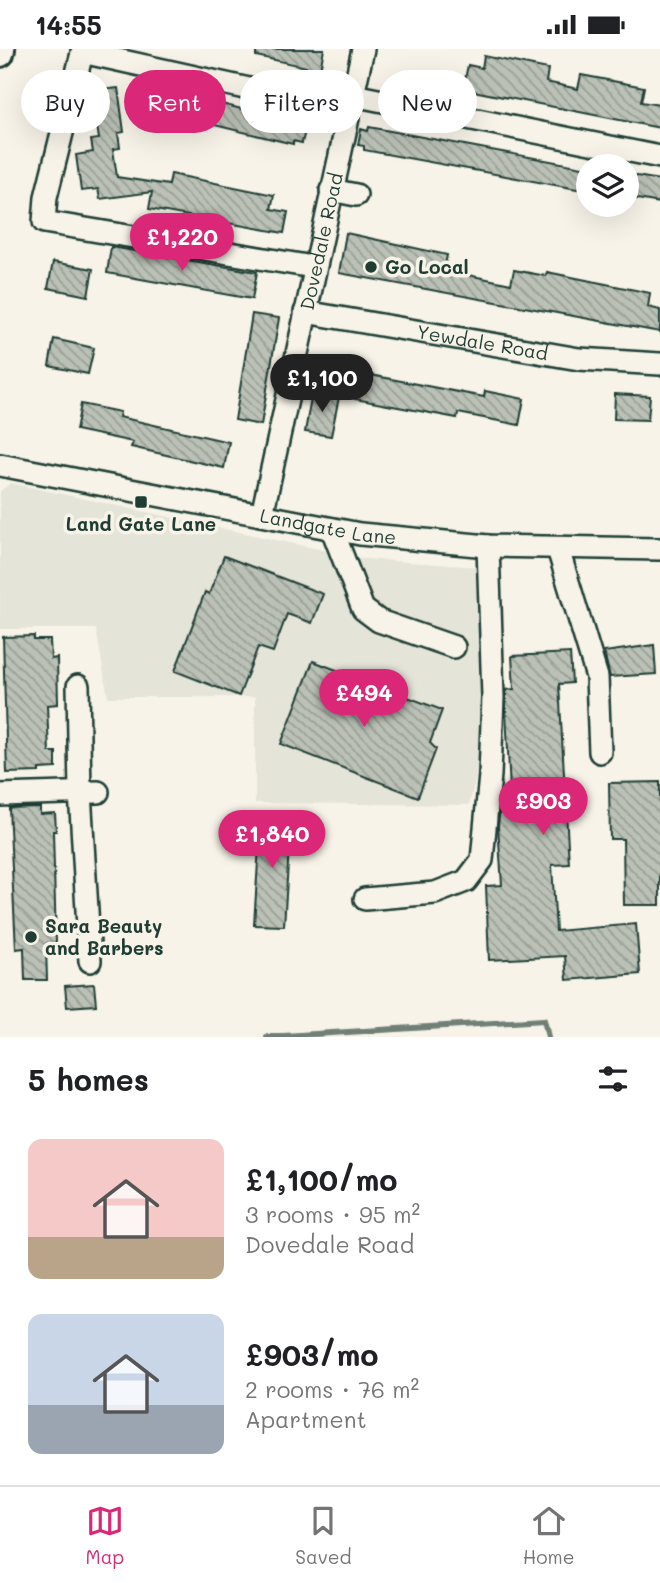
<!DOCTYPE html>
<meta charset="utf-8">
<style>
:root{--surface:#fff;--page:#f2f2f2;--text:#202124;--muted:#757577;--line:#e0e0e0;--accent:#db2777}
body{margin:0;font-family:Mali,sans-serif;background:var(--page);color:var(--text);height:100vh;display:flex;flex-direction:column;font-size:26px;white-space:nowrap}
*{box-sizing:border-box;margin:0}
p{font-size:23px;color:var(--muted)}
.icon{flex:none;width:38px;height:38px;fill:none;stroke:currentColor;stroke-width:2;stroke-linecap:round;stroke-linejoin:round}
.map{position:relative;height:988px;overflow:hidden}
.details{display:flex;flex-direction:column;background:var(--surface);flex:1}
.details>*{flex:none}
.banner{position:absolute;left:21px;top:21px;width:620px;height:63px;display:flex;gap:14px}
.controls{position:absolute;left:576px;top:105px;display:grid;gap:14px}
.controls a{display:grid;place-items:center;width:63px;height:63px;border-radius:50%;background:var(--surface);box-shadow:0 7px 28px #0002;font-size:35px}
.price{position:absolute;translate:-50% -60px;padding:0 16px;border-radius:24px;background:var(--accent);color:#fff;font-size:23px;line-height:46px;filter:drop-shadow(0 2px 4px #0008)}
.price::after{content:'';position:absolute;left:50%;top:42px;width:21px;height:16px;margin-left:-10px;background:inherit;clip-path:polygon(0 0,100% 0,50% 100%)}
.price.selected{background:#222;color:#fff}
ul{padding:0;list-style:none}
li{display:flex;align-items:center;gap:21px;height:175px;padding:0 28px}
li span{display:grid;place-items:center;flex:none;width:196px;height:140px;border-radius:14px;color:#555}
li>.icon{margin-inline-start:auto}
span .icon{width:84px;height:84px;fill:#fffc;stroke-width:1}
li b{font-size:30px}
h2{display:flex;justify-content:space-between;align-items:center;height:84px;padding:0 28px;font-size:30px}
.chip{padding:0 24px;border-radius:32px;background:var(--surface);box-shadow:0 7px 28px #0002;font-size:24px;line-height:63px}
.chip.selected{background:var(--accent);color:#fff}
.status{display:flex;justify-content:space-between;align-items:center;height:49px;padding:0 35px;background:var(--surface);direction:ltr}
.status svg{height:19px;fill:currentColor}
.dock{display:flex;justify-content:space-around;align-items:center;height:98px;border-top:2px solid var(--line);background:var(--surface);font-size:19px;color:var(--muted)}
.dock a{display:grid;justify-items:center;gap:4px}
.dock .selected{color:var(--accent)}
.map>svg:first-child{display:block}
.built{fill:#e5e4d9}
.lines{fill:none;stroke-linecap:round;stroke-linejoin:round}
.stream{stroke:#6f8077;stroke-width:6}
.building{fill:url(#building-back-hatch);stroke:#1f3d34;stroke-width:2}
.minor-casing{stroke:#1f3d34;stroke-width:26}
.major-casing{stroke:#1f3d34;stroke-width:32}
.minor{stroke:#f7f3e8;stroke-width:21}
.major{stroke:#f7f3e8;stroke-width:26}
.poi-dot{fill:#1f3d34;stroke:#f7f3e8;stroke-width:2.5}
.labels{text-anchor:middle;stroke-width:7;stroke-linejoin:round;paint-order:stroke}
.street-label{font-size:19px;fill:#1f3d34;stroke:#f7f3e8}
.poi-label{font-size:19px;font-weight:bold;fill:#1f3d34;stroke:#f7f3e8;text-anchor:start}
</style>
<div class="status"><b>14:55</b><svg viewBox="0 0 49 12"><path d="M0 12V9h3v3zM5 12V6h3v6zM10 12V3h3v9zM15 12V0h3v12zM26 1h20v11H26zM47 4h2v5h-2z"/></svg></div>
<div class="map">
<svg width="660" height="988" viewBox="0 0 660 988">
<defs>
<pattern id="building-back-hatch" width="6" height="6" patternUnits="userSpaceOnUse" patternTransform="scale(1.75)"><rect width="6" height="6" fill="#bbc1b6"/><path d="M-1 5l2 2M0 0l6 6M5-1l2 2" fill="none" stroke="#979e95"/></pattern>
</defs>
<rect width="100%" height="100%" fill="#f7f3e8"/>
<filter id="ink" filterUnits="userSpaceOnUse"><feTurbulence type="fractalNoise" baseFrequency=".0143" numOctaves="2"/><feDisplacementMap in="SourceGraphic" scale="14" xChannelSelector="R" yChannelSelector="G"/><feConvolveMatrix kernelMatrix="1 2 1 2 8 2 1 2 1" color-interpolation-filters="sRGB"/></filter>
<g filter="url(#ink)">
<path class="built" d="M 11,434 L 365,510 L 495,519 L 498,638 L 469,756 L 255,754 L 255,648 L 108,648 L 96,580 L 0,580 L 0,442 Z"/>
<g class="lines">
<path class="stream" d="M 267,988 L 544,971 L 548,988"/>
</g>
<path class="building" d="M 256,0 L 324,0 L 320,21 L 256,7 Z
M 484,7 L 548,20 L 546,33 L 578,40 L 581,26 L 644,38 L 641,53 L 660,56 L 660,79 L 463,40 L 468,16 L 482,19 Z
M 118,39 L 124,83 L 118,84 L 120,99 L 113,100 L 117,128 L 169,136 L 171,125 L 274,146 L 271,160 L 288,163 L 284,184 L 149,160 L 152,143 L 100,150 L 98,140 L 81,142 L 76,106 L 93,103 L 91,91 L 99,90 L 92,42 Z
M 181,45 L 298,74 L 306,78 L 302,94 L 293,92 L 293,95 L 169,65 L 174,47 L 180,49 Z
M 369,78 L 588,119 L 588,142 L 364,101 L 364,97 L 358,96 L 361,80 L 368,82 Z
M 631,126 L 660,131 L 660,154 L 626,148 L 626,129 L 630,130 Z
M 346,184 L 447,206 L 444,221 L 511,235 L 514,221 L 546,227 L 547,223 L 650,244 L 648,258 L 660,261 L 660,283 L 339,224 Z
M 111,198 L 257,223 L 252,250 L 107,224 Z
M 53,213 L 93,220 L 88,247 L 48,239 Z
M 252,265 L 279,269 L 261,376 L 235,371 Z
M 54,290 L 94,299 L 88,325 L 49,317 Z
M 360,324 L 484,348 L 485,342 L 524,350 L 519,376 L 458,364 L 457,369 L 355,350 Z
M 312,343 L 339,348 L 331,387 L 305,383 Z
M 615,345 L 650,347 L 648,371 L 614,370 Z
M 81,355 L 120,363 L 119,368 L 229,393 L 224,419 L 131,398 L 133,393 L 76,381 Z
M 224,507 L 323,545 L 312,574 L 287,565 L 273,603 L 258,598 L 239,647 L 175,622 L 205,543 L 209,545 Z
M 34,587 L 34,591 L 50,591 L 51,610 L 57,609 L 58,655 L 47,656 L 49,703 L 56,703 L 56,719 L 39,720 L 39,723 L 7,724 L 3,588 Z
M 654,596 L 656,625 L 610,628 L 604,603 Z
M 570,604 L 572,634 L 559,635 L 569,815 L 552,816 L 556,882 L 636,875 L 640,925 L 567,931 L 565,907 L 489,911 L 486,837 L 502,836 L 498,777 L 502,743 L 510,742 L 506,662 L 506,641 L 514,640 L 512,607 Z
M 313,612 L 442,661 L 430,694 L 436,700 L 418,748 L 281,695 Z
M 660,733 L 660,856 L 624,856 L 623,790 L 610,790 L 609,734 Z
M 40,758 L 40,765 L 55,764 L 56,782 L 53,782 L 56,893 L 47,894 L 46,897 L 47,931 L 25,931 L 24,899 L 16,900 L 9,759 Z
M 261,765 L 291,767 L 284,877 L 254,876 Z
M 94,935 L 96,956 L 67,958 L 65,937 Z"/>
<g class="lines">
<defs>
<g id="minor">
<path d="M 83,0 L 46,148 L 44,173 L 313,218"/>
<path d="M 82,3 L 349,62"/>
<path d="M 353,46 L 660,108"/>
<path d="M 331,141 L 356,146"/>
<path id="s1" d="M 305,263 L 579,310 L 660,315"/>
<path id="s2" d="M 0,416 L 360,485 L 488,497 L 660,500"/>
<path id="s3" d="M 262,466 L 363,0"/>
<path d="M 332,480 L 363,560 L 379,572 L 454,598"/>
<path d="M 558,500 L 597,628 L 600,703"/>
<path d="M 78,637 L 80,743 L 90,912"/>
<path d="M 0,746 L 98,743"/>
<path d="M 365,850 L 435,844 L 466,832 L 482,811 L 490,726 L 493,648 L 488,497"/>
</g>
<path id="major" d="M 0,4 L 1,0"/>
</defs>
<use href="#minor" class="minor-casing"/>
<use href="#major" class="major-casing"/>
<use href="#minor" class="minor"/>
<use href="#major" class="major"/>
</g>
</g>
<g class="poi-dot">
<circle cx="371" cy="218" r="7"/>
<rect x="134" y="446" width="14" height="14" rx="3.5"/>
<circle cx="31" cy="888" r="7"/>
</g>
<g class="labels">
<g class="street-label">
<text dy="7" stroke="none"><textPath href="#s3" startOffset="280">Dovedale Road</textPath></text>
<text dy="7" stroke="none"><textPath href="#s1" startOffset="180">Yewdale Road</textPath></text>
<text dy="7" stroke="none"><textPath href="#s2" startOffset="334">Landgate Lane</textPath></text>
</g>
<g class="poi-label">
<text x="385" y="225">Go Local</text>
<text x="141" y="482" text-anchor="middle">Land Gate Lane</text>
<text x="45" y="884">Sara Beauty<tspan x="45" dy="22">and Barbers</tspan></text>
</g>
</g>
</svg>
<div class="controls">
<a><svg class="icon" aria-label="layers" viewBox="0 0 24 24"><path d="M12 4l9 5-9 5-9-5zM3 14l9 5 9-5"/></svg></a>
</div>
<b class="price" style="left:182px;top:224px">£1,220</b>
<b class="price selected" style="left:322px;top:365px">£1,100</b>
<b class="price" style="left:364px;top:680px">£494</b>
<b class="price" style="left:543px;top:788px">£903</b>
<b class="price" style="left:272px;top:821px">£1,840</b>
<div class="banner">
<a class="chip">Buy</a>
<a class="chip selected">Rent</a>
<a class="chip">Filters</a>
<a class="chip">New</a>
</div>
</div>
<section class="details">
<h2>5 homes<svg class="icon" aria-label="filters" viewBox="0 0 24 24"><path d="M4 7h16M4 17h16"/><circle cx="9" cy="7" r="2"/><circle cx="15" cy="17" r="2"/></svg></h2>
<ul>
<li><span style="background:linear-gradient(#f6c9c9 70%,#b9a48a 0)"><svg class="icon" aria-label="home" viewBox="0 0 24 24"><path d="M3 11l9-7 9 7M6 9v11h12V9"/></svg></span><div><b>£1,100/mo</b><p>3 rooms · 95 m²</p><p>Dovedale Road</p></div></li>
<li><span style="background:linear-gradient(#c9d6e8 65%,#9aa5b1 0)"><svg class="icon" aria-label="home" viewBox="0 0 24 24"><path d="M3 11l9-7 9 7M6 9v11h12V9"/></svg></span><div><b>£903/mo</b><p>2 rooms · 76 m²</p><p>Apartment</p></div></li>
</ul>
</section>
<nav class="dock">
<a class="selected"><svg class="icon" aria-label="map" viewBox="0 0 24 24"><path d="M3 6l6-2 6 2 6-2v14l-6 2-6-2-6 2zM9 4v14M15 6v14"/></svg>Map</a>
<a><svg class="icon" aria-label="saved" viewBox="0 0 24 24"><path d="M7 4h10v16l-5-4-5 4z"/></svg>Saved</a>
<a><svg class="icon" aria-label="home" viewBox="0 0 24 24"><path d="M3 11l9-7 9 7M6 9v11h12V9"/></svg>Home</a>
</nav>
